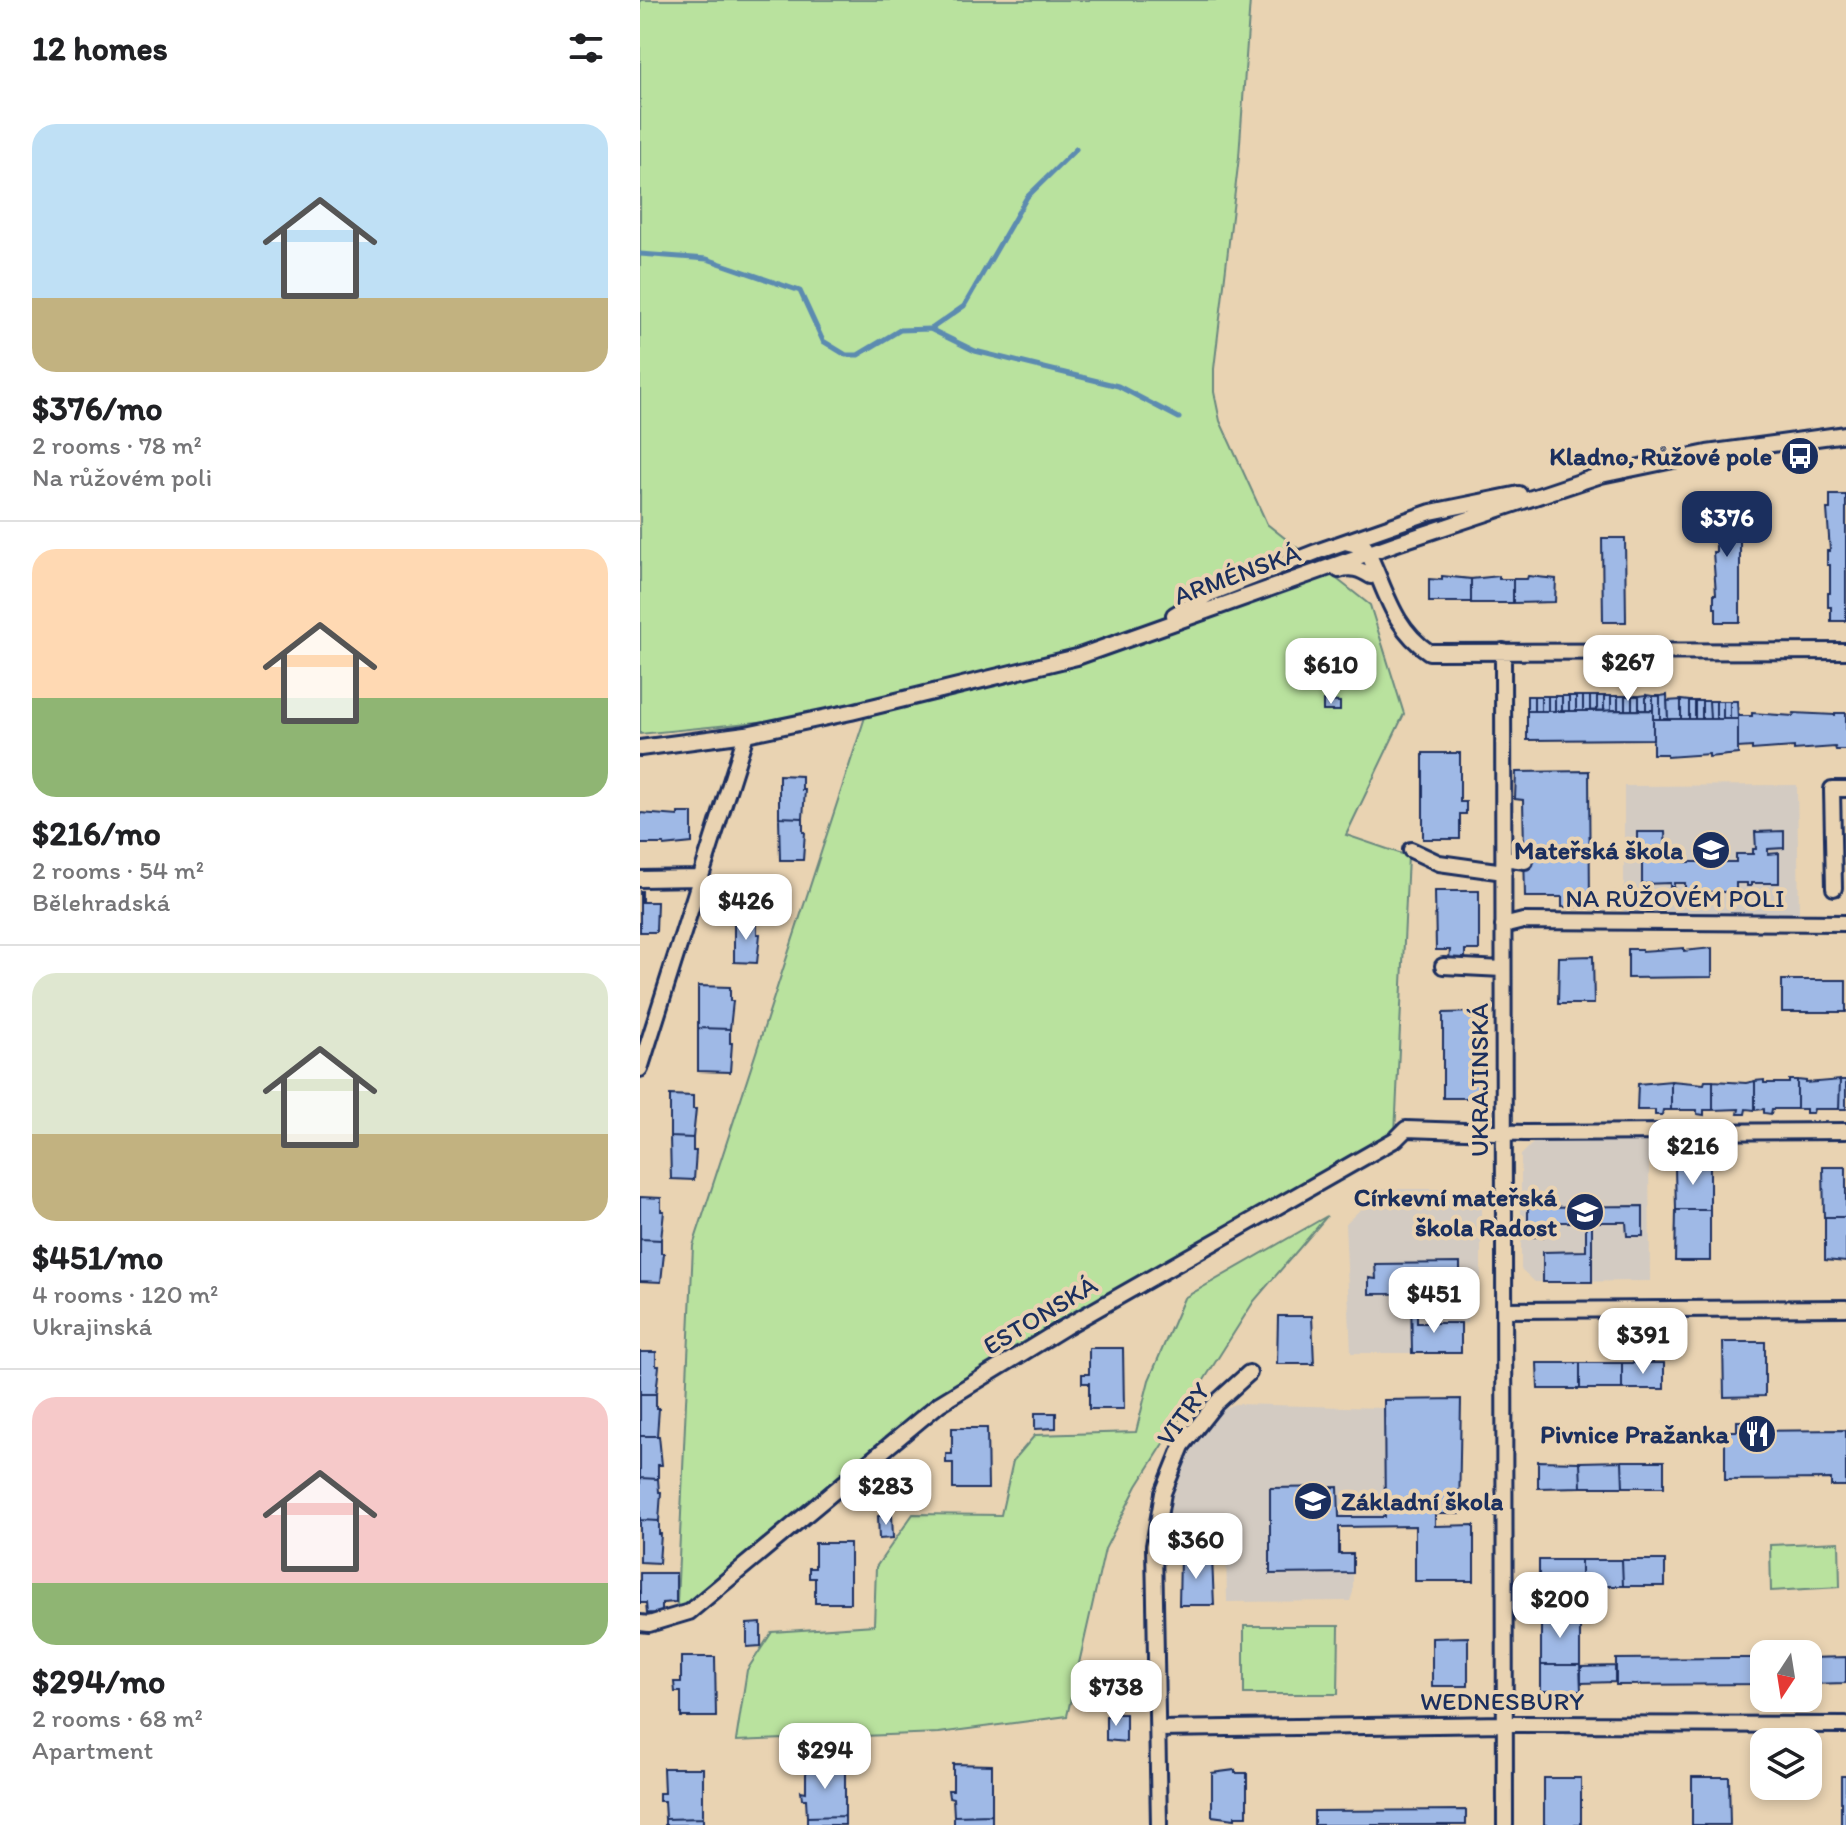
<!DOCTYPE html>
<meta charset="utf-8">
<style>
:root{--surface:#fff;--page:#f6f6f6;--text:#202124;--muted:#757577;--line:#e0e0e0;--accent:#1b2f5e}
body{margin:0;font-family:Itim,sans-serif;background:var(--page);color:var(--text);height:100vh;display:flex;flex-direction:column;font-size:30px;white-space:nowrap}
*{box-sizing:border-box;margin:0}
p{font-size:26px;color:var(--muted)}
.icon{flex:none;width:44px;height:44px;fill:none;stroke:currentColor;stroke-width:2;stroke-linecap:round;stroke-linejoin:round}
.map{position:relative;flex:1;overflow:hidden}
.drawer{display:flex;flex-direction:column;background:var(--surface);width:640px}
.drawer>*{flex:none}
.needle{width:52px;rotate:192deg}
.controls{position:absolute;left:1110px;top:1640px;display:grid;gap:16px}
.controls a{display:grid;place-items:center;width:72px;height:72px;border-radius:16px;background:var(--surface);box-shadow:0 4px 12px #0003;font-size:40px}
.price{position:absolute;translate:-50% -68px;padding:0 18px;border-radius:16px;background:#fff;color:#222;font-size:26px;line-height:52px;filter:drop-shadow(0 2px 4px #0008)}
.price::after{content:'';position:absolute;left:50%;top:48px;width:24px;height:18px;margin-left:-12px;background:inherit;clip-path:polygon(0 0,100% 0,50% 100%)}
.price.selected{background:var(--accent);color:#fff}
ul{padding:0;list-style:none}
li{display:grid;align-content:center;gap:16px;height:424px;padding:0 32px}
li+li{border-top:2px solid var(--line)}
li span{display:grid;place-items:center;height:248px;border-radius:24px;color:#555}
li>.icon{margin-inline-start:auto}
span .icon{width:144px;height:144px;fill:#fffc;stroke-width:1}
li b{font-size:34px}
h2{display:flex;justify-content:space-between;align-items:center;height:96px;padding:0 32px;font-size:34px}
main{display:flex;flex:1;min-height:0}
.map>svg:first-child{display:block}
.built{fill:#d3cbc2}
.green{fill:#b9e29e;stroke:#6a887e;stroke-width:2}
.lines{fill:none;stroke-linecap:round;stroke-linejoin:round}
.stream{stroke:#5b8bb0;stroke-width:5}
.building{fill:#9fb9e6;stroke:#1b2f5e;stroke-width:2}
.minor-casing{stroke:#1b2f5e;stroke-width:20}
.minor{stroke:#e9d3b2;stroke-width:14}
.labels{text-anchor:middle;stroke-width:8;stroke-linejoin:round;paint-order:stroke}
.poi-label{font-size:26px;font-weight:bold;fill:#1b2f5e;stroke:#e9d3b2;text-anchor:end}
.street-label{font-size:26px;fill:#1b2f5e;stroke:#e9d3b2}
</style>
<main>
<section class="drawer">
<h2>12 homes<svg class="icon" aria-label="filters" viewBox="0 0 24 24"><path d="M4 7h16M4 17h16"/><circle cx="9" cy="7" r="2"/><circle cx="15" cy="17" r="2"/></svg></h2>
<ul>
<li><span style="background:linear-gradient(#bfe0f5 70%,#c2b280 0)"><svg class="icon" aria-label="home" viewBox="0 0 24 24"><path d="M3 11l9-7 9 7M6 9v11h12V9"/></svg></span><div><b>$376/mo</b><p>2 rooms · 78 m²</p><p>Na růžovém poli</p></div></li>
<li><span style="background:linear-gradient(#ffd9b3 60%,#8fb573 0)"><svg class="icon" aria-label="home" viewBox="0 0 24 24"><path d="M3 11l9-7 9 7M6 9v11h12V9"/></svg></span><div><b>$216/mo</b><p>2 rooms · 54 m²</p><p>Bělehradská</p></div></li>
<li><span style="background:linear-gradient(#dfe7d0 65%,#c2b280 0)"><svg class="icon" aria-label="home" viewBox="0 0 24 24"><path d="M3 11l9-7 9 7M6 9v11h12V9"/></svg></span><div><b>$451/mo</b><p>4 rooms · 120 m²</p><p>Ukrajinská</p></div></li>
<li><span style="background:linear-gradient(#f6c9c9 75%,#8fb573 0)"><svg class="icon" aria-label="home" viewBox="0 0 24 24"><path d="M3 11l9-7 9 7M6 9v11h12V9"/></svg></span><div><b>$294/mo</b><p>2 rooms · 68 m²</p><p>Apartment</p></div></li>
</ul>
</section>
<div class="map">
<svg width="1206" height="1825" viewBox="0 0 1206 1825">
<rect width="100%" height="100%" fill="#e9d3b2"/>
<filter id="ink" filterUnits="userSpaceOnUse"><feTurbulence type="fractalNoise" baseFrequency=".0125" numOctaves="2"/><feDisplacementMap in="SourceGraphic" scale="16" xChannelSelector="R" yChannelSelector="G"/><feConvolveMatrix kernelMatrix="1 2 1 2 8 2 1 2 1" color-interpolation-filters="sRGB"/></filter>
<g filter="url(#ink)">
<path class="built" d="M 1157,785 L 1159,914 L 984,913 L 984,786 Z
M 1009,1140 L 1010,1281 L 895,1282 L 881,1269 L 881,1155 L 895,1141 Z
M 742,1189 L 841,1189 L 841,1278 L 827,1278 L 827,1323 L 821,1324 L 821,1353 L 711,1353 L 705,1224 Z
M 821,1399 L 819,1514 L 795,1514 L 795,1525 L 834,1525 L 834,1581 L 775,1581 L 775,1527 L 699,1527 L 699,1554 L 713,1554 L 713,1592 L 710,1601 L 587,1602 L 586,1546 L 519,1546 L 525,1505 L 546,1447 L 577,1412 L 595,1404 L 744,1408 L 744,1400 Z"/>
<path class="green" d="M 0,0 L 610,0 L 599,157 L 574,369 L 574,392 L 580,421 L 627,524 L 730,605 L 764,714 L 706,835 L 768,856 L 755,1135 L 298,1397 L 39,1613 L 37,1603 L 53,1246 L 227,711 L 0,734 Z
M 687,1216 L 614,1301 L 497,1486 L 465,1549 L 427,1716 L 299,1733 L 96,1741 L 107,1670 L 132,1632 L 234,1625 L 236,1567 L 273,1514 L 361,1515 L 373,1461 L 395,1435 L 496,1432 L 509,1380 L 544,1298 Z
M 1199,1542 L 1200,1587 L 1131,1591 L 1130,1545 Z
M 604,1626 L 699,1626 L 698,1694 L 604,1694 Z"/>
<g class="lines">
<path class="stream" d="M 0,254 L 67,259 L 160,291 L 183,341 L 206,355 L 218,355 L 260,330 L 290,329 L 335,351 L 478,386 L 539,418
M 291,329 L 324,306 L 387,197 L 436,149"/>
</g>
<path class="building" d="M 1190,495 L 1206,495 L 1206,621 L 1191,621 L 1191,607 L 1188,607 L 1188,593 L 1190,593 L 1190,565 L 1187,565 L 1187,551 L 1190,551 L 1187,509 L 1190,509 Z
M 1076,496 L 1100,496 L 1100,622 L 1076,622 L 1076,608 L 1074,608 L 1074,594 L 1076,594 L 1073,552 L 1076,552 L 1076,524 L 1073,524 Z
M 962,538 L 985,538 L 986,622 L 963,622 Z
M 802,576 L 831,579 L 831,602 L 789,602 L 789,579 L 802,580 Z
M 859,576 L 859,579 L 873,579 L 873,603 L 831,603 L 831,579 Z
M 888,576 L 916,579 L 915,602 L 873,603 L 873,579 L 887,579 Z
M 1006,695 L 1006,710 L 999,710 L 999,696 Z
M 1006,695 L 1013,696 L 1013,710 L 1006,710 Z
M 1027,695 L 1028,719 L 1020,719 L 1020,696 Z
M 887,696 L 894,696 L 894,711 L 887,711 Z
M 894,696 L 901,696 L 901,711 L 894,711 Z
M 901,696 L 908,696 L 908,711 L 901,711 Z
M 908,696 L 915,696 L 915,711 L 908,711 Z
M 915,696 L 922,696 L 922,711 L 915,711 Z
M 922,696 L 929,696 L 929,711 L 922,711 Z
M 929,696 L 936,696 L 936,711 L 929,711 Z
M 936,696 L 943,696 L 943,711 L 936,711 Z
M 943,696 L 950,696 L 950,711 L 943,711 Z
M 950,696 L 957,696 L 957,711 L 950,711 Z
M 957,696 L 964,696 L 964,711 L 957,711 Z
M 964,696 L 971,696 L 971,710 L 964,711 Z
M 971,696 L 978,696 L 978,710 L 971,710 Z
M 978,696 L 985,696 L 985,710 L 978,710 Z
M 985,696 L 992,696 L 992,710 L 985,710 Z
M 992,696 L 999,696 L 999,710 L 992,710 Z
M 1013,696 L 1020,696 L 1020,719 L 1013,719 Z
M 1041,700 L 1041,719 L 1028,719 L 1027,701 Z
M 1041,700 L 1049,701 L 1049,719 L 1041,719 Z
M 683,701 L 700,702 L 700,711 L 683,711 Z
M 1049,701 L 1055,701 L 1055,719 L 1049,719 Z
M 1055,701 L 1062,701 L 1062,719 L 1055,719 Z
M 1062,701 L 1069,701 L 1070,719 L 1062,719 Z
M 1069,701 L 1076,701 L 1076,719 L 1070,719 Z
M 1076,701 L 1083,701 L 1083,719 L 1076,719 Z
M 1083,701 L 1090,701 L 1090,719 L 1083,719 Z
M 1090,701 L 1097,701 L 1098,719 L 1090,719 Z
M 1013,710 L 1013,739 L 887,740 L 887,711 Z
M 1112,713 L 1153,716 L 1154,713 L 1195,715 L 1195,713 L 1206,713 L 1206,750 L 1196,750 L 1195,747 L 1154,750 L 1154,747 L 1112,750 L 1112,747 L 1098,748 L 1098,716 L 1112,716 Z
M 1013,719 L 1098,719 L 1098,754 L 1069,757 L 1069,754 L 1027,757 L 1027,754 L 1013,754 Z
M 783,753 L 820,753 L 820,802 L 826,802 L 826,814 L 820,814 L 820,839 L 783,839 Z
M 949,771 L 950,906 L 922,907 L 922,897 L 885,897 L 883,800 L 875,799 L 876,772 Z
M 139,775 L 162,776 L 162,790 L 165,790 L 163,818 L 139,817 Z
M 0,813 L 38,816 L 38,813 L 52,813 L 52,843 L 24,846 L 24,844 L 0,844 Z
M 139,817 L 163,818 L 163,832 L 165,832 L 163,860 L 140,860 Z
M 1144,831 L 1144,848 L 1128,849 L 1128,854 L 1139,853 L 1139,883 L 1111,883 L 1111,886 L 1107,886 L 1107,883 L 1096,883 L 1096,892 L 1045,892 L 1045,883 L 1034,883 L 1034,887 L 1030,887 L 1030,883 L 1002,884 L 1002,854 L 1013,854 L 1013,849 L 997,849 L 997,832 L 1025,832 L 1026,854 L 1045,854 L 1045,862 L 1096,862 L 1096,854 L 1113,854 L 1113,849 L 1116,849 L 1115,832 Z
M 94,878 L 117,879 L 117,892 L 120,892 L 117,921 L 94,920 Z
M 0,891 L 2,891 L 2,902 L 17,902 L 16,932 L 0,932 Z
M 795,891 L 839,891 L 839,950 L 825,950 L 825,960 L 809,959 L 810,950 L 796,950 Z
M 94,920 L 117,921 L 117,934 L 120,934 L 117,963 L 94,962 Z
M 1044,948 L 1044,951 L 1072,948 L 1072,977 L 988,978 L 988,949 L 1002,949 L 1002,951 Z
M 953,956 L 954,1004 L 918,1004 L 919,957 Z
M 1142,980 L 1206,980 L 1206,1012 L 1142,1012 Z
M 58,986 L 90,987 L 90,1001 L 93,1001 L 90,1029 L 58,1028 Z
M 839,1012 L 839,1098 L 803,1098 L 803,1013 Z
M 58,1028 L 90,1029 L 90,1043 L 92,1043 L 90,1072 L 58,1071 Z
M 1124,1080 L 1124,1083 L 1149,1083 L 1149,1080 L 1157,1080 L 1157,1109 L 1132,1109 L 1131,1114 L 1124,1113 L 1124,1109 L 1115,1110 L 1115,1081 Z
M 1157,1080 L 1166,1081 L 1166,1083 L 1200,1080 L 1199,1109 L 1174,1109 L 1173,1113 L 1166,1113 L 1166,1109 L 1157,1109 Z
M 1200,1080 L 1206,1080 L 1206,1109 L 1199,1109 Z
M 1031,1081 L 1031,1110 L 1023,1110 L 1022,1115 L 1015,1115 L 1015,1110 L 997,1110 L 998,1084 Z
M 1031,1081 L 1064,1084 L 1065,1081 L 1073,1081 L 1073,1110 L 1064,1110 L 1064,1115 L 1057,1114 L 1057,1110 L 1031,1110 Z
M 1073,1081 L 1106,1083 L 1115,1081 L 1115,1110 L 1106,1109 L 1105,1114 L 1098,1114 L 1099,1109 L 1073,1110 Z
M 30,1095 L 53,1096 L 53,1109 L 56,1109 L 53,1138 L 30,1137 Z
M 30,1137 L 53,1138 L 53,1151 L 56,1151 L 54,1180 L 31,1179 Z
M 1044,1163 L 1060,1163 L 1060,1167 L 1070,1167 L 1070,1210 L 1036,1210 L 1035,1167 L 1044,1167 Z
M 1183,1167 L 1206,1167 L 1206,1217 L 1184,1217 Z
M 0,1197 L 21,1198 L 21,1211 L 24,1211 L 21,1240 L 0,1239 Z
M 1003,1206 L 1003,1236 L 987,1236 L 986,1222 L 952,1222 L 952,1282 L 903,1282 L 903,1252 L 946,1251 L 946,1222 L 904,1222 L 904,1237 L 888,1237 L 888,1207 Z
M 1036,1210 L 1070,1210 L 1070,1261 L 1035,1261 Z
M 1185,1217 L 1206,1217 L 1206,1262 L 1185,1260 Z
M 0,1239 L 21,1240 L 21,1253 L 24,1253 L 21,1282 L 0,1281 Z
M 820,1263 L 820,1278 L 827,1278 L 827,1293 L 729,1294 L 729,1278 L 736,1279 L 735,1264 Z
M 771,1293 L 777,1293 L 777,1323 L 821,1323 L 821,1353 L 772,1353 Z
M 638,1316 L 672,1316 L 674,1364 L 637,1364 Z
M 1083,1342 L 1125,1342 L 1125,1396 L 1084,1397 Z
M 449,1348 L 483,1348 L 484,1409 L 449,1409 L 449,1383 L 442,1383 L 442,1374 L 449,1374 Z
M 0,1352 L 16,1352 L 16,1366 L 19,1366 L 16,1394 L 0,1394 Z
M 897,1363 L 940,1363 L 940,1389 L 898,1389 Z
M 940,1363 L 982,1363 L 982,1389 L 940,1389 Z
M 982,1363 L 1024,1363 L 1024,1389 L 982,1389 Z
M 0,1394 L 16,1394 L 16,1408 L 19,1408 L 17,1436 L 0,1436 Z
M 821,1399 L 819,1514 L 795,1514 L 795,1526 L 834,1525 L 834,1581 L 775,1581 L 775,1526 L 699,1527 L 699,1554 L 713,1554 L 713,1573 L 630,1574 L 630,1488 L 698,1487 L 699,1517 L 745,1517 L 744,1400 Z
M 395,1413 L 416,1413 L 416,1428 L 395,1429 Z
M 1097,1421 L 1111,1421 L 1111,1431 L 1206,1430 L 1206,1486 L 1191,1486 L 1191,1479 L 1085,1480 L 1085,1431 L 1097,1431 Z
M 312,1428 L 347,1428 L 348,1489 L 313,1489 L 313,1463 L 306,1463 L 306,1454 L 312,1454 Z
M 0,1436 L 19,1436 L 22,1465 L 18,1465 L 18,1479 L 0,1478 Z
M 898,1461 L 940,1462 L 941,1487 L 898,1488 Z
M 982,1461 L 983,1487 L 941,1487 L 940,1462 Z
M 982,1461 L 1024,1461 L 1024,1487 L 983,1487 Z
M 0,1478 L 18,1479 L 19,1492 L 21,1492 L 19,1521 L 0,1520 Z
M 252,1514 L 253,1538 L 239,1539 L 238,1516 Z
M 0,1520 L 19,1521 L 19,1534 L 21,1534 L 19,1563 L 0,1562 Z
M 175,1543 L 210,1543 L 210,1603 L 175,1603 L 175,1578 L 169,1578 L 169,1568 L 175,1568 Z
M 540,1557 L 572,1557 L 574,1605 L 539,1605 Z
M 899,1560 L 941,1560 L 941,1586 L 899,1587 Z
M 941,1560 L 982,1560 L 983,1586 L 941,1586 Z
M 982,1560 L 1025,1560 L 1025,1586 L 983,1586 Z
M 0,1573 L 36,1573 L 36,1602 L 22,1603 L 22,1614 L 7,1613 L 6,1603 L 0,1603 Z
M 901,1615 L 940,1615 L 940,1665 L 901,1665 Z
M 121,1623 L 121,1646 L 107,1647 L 107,1624 Z
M 828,1637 L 828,1686 L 792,1686 L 792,1638 Z
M 41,1657 L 75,1657 L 76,1717 L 41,1717 L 41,1692 L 35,1692 L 34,1682 L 41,1682 Z
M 1206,1657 L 1206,1683 L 1168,1684 L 1168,1658 Z
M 1094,1658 L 1124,1658 L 1124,1684 L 976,1685 L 976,1659 Z
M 901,1665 L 940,1665 L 941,1691 L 901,1691 Z
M 975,1666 L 975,1682 L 941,1683 L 941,1667 Z
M 476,1714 L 486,1714 L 486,1742 L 466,1740 L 466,1716 L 476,1716 Z
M 313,1764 L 352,1765 L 352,1815 L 314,1816 L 313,1798 L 309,1797 L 308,1790 L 313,1790 Z
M 166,1766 L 205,1766 L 205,1816 L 167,1817 L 166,1799 L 162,1799 L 161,1791 L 166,1792 Z
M 23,1768 L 63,1768 L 63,1818 L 25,1819 L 24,1801 L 19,1801 L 19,1793 L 24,1793 Z
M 595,1770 L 595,1773 L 607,1773 L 607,1816 L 595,1816 L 595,1819 L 572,1816 L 572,1773 Z
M 1201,1776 L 1206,1776 L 1206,1825 L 1201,1825 Z
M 1052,1777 L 1089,1777 L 1090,1825 L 1052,1825 Z
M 904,1778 L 941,1778 L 941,1825 L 904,1825 Z
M 826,1810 L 826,1825 L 674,1825 L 674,1811 Z
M 352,1815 L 352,1825 L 314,1825 L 314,1816 Z
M 205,1816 L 205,1825 L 167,1825 L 167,1817 Z
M 63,1818 L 63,1825 L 25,1825 L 25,1819 Z"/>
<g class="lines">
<defs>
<path id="minor" d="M 705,542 L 725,547 C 745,585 751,627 789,652 L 1206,651
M 699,570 C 711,566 720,569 731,576
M 534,615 L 569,594 L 676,552 L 791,512 L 879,494
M 863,651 L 865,1825
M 0,748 L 106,734 L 211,712 L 437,657 L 757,543 L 961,475 L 1067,453 L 1206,434
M 771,850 L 799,863 L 864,872
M 864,858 L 885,861
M 0,879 L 59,878
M 1194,888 L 1192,789 L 1206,789
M 863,926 L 883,921 L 1206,923
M 803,966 L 863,969
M 0,1069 L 106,734
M 866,1310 L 1206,1308
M 0,1623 L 9,1624 L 49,1612 L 299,1404 L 425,1327 L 756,1139 L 766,1129 L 884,1133 L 1206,1131
M 518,1729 L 866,1724 L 1206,1725
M 519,1825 L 514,1546 L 523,1493 L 542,1446 L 576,1403 L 609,1373"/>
</defs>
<use href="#minor" class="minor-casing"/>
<use href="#minor" class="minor"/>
</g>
</g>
<defs>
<symbol id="bus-disc" viewBox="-11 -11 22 22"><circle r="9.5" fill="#1b2f5e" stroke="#e9d3b2"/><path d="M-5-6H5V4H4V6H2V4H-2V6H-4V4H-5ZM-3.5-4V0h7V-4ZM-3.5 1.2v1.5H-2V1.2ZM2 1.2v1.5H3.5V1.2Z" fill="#fff"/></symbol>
<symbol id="school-disc" viewBox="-11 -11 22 22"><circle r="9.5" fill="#1b2f5e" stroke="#e9d3b2"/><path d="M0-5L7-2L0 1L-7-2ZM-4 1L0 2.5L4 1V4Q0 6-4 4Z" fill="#fff"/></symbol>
<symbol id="restaurant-disc" viewBox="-11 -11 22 22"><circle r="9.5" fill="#1b2f5e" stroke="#e9d3b2"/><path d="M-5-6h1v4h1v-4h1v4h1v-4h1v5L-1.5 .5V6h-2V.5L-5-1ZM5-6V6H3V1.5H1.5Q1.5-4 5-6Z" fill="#fff"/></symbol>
</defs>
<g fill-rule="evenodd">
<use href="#bus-disc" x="1138" y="434" width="44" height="44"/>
<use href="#school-disc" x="1049" y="828" width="44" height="44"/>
<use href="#school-disc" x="923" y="1190" width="44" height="44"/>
<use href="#restaurant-disc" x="1095" y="1412" width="44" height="44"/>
<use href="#school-disc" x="651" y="1479" width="44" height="44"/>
</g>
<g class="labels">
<g class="poi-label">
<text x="1132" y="465">Kladno, Růžové pole</text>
<text x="1043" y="859">Mateřská škola</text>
<text x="917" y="1206">Církevní mateřská<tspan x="917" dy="30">škola Radost</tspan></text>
<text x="1089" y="1443">Pivnice Pražanka</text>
<text x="701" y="1510" text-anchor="start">Základní škola</text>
</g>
<g class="street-label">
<text transform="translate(597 574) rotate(-20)" y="9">ARMÉNSKÁ</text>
<text x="1035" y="907">NA RŮŽOVÉM POLI</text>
<text transform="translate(839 1080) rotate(-90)" y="9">UKRAJINSKÁ</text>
<text transform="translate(400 1315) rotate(-31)" y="9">ESTONSKÁ</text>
<text transform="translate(543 1414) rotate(-54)" y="9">VITRY</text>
<text x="862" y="1710">WEDNESBURY</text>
</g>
</g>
</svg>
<div class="controls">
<a><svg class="needle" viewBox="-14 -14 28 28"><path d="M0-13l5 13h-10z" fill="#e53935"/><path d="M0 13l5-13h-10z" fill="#757577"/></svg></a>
<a><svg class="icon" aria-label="layers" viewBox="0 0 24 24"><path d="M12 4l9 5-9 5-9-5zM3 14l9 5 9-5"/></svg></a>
</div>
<b class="price selected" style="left:1087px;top:559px">$376</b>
<b class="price" style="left:988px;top:703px">$267</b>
<b class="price" style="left:691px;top:706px">$610</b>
<b class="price" style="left:106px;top:942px">$426</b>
<b class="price" style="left:1053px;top:1187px">$216</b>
<b class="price" style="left:794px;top:1335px">$451</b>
<b class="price" style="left:1003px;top:1376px">$391</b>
<b class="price" style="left:246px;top:1527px">$283</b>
<b class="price" style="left:556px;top:1581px">$360</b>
<b class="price" style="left:920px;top:1640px">$200</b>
<b class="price" style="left:476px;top:1728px">$738</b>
<b class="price" style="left:185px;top:1791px">$294</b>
</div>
</main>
